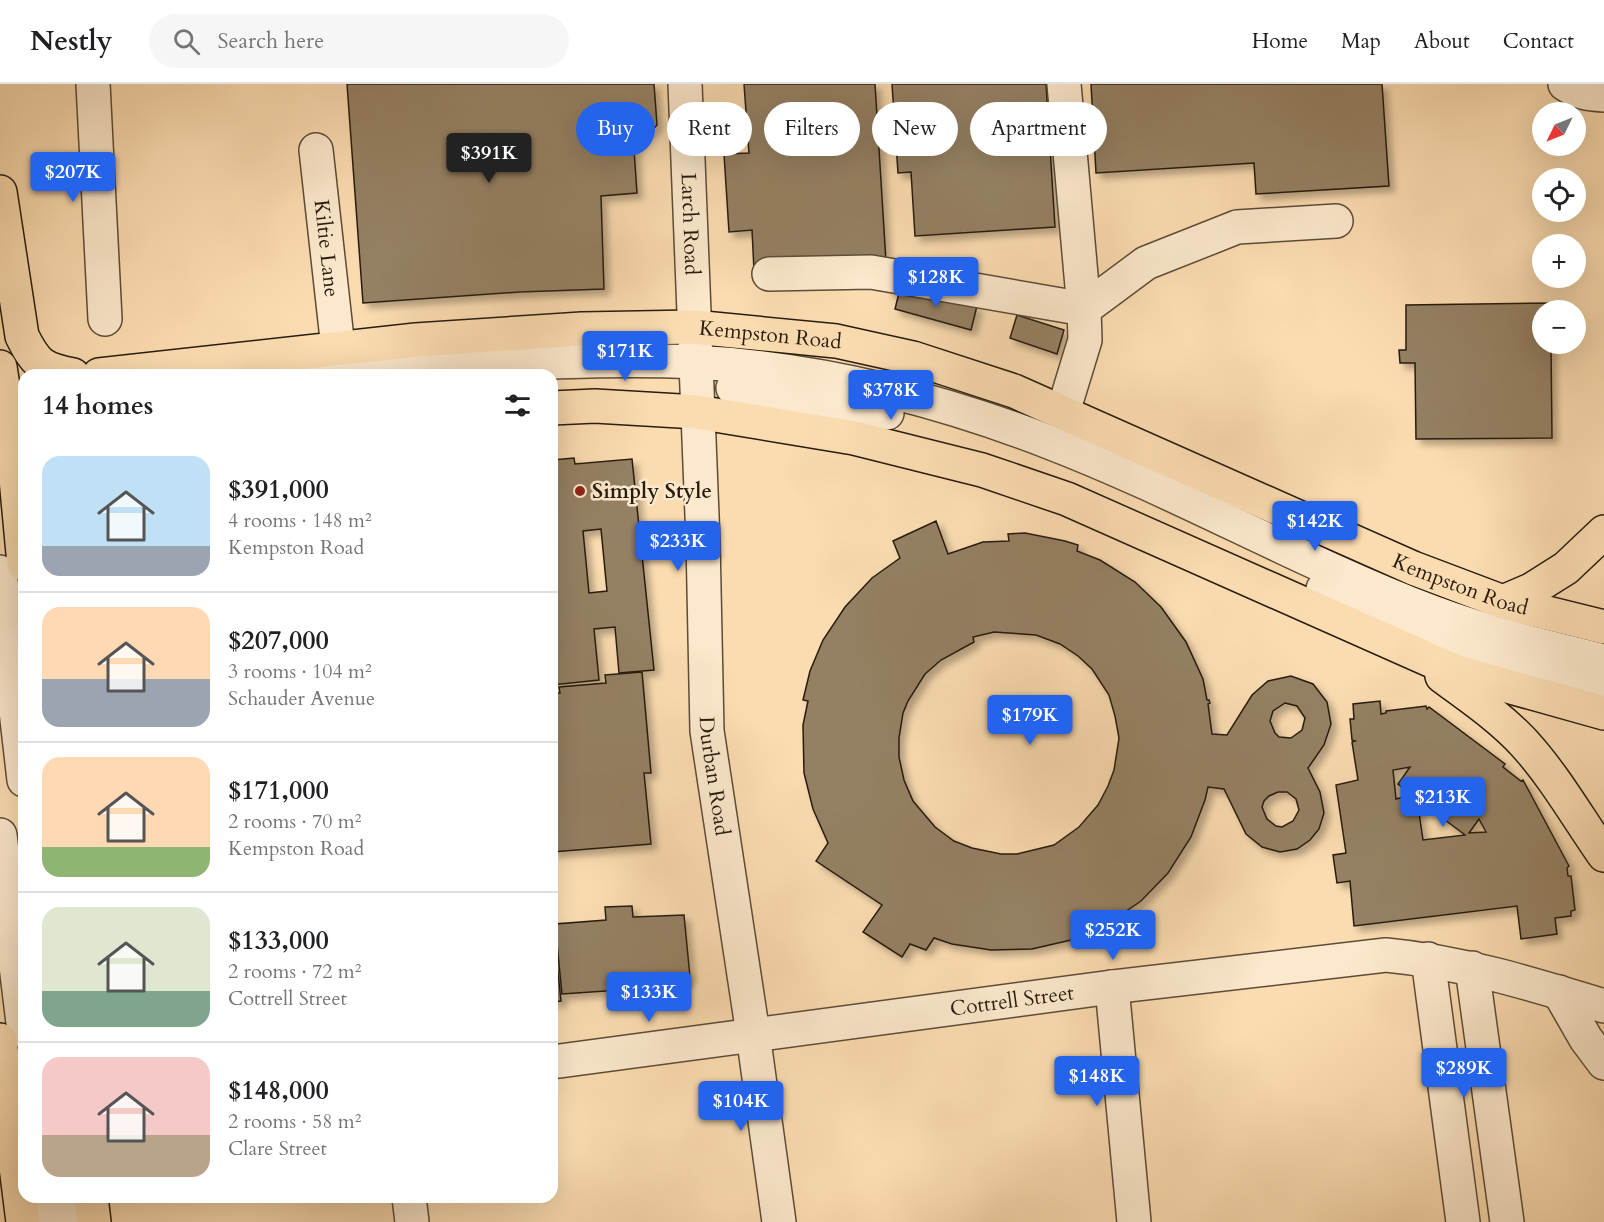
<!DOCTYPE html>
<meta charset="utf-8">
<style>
:root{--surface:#fff;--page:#f6f6f6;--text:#202124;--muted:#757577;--line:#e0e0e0;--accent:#2563eb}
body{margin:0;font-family:Cardo,serif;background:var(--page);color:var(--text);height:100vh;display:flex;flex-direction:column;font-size:22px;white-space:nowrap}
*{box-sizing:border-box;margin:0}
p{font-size:20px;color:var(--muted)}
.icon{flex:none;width:33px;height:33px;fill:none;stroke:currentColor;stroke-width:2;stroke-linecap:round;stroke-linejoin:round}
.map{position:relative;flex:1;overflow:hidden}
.panel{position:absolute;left:18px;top:285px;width:540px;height:834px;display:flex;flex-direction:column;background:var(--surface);border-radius:18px;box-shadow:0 6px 24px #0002}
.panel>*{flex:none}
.top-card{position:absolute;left:576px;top:18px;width:570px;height:54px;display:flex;gap:12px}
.needle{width:39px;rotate:227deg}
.buttons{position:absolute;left:1532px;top:18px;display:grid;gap:12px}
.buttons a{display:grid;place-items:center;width:54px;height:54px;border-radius:50%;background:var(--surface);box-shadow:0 6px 24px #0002;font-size:30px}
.price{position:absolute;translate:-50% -51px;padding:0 14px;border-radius:6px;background:var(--accent);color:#fff;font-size:20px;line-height:39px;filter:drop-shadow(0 2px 3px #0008)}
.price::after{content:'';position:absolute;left:50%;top:36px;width:18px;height:14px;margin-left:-9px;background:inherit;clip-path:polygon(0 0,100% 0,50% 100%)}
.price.current{background:#222;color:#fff}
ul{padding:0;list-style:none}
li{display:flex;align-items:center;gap:18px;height:150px;padding:0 24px}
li+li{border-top:2px solid var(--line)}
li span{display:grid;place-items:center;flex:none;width:168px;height:120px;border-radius:18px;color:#555}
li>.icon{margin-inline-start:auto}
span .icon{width:72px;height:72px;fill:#fffc;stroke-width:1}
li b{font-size:26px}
h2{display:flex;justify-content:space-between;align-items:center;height:72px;padding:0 24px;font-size:26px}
.tag{padding:0 21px;border-radius:27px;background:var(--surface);box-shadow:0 6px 24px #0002;font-size:21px;line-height:54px}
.tag.current{background:var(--accent);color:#fff}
header{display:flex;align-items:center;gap:36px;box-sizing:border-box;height:84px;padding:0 30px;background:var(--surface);border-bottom:2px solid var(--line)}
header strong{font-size:28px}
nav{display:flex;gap:33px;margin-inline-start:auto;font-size:21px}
.search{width:420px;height:54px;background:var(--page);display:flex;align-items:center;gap:15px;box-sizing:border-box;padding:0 21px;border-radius:33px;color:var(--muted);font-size:22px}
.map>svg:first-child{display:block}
.building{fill:#958063;stroke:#271c0f;stroke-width:1.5;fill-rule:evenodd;filter:url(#shadow)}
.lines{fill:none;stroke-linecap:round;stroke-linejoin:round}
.minor-casing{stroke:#5c4c37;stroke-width:36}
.major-casing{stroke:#271c0f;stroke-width:36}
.minor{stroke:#fce8cc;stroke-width:33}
.major{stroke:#fbdcb0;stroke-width:33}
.poi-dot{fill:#8f2418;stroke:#fce8cc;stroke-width:2}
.labels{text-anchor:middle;stroke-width:5;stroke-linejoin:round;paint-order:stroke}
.street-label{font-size:21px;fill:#271c0f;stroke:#fce8cc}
.poi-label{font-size:21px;font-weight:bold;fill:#271c0f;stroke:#fce8cc;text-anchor:start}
</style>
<header>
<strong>Nestly</strong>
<div class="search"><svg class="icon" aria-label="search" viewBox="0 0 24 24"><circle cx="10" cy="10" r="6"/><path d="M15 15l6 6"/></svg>Search here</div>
<nav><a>Home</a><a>Map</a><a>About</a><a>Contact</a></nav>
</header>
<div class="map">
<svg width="1604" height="1138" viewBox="0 0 1604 1138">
<defs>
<filter id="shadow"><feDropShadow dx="5.5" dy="5.5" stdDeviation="3" flood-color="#0004"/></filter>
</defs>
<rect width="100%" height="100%" fill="#fbdcb0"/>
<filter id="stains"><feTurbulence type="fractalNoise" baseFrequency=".00333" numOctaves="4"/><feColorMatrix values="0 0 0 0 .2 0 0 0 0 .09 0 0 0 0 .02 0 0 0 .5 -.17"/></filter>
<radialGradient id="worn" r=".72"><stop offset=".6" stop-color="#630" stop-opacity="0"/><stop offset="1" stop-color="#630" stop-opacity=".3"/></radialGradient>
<path class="building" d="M 347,0 L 654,0 L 657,41 L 634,66 L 637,109 L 601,112 L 604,205 L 520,208 L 363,219 Z
M 744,0 L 875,0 L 886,178 L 754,186 L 752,146 L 729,148 L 724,70 L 749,69 Z
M 892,0 L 1046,0 L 1055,143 L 915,152 L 911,88 L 898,89 Z
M 1091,0 L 1382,0 L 1389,102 L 1256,110 L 1254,79 L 1096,89 Z
M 901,201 L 977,222 L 971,246 L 895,225 Z
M 1550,219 L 1550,226 L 1542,226 L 1542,260 L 1551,260 L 1552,354 L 1416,355 L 1415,279 L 1400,279 L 1399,266 L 1406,266 L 1406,221 Z
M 1017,231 L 1064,246 L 1057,270 L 1010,254 Z
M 574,374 L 575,380 L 632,375 L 654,586 L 619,589 L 615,543 L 594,545 L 599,596 L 552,601 L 552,376 ZM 601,445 L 607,507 L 589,509 L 583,447 Z
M 936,437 L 948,470 L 983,458 L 1009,457 L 1008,450 L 1025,449 L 1065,457 L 1078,461 L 1077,467 L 1100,476 L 1135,498 L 1161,523 L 1186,558 L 1203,595 L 1207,616 L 1209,616 L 1210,619 L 1208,620 L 1212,650 L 1227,651 L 1252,611 L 1268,597 L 1291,592 L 1313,600 L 1327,618 L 1331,640 L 1324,661 L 1308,684 L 1320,708 L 1324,729 L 1319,745 L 1310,756 L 1297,765 L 1280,768 L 1262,763 L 1246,750 L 1224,705 L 1208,703 L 1205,716 L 1191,753 L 1168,789 L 1141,817 L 1107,840 L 1071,856 L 1032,865 L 991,866 L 952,860 L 934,854 L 926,866 L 910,860 L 902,873 L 863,848 L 882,821 L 816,777 L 828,759 L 813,725 L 804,689 L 803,641 L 808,617 L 803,616 L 810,587 L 823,556 L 845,523 L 872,494 L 900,474 L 893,457 ZM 994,548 L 1036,551 L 1060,560 L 1078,572 L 1092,585 L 1109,611 L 1115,632 L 1119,654 L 1114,686 L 1108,702 L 1098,721 L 1079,743 L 1054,761 L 1017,770 L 1001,770 L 972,764 L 954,757 L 935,743 L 913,717 L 904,696 L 899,673 L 899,654 L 903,629 L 908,617 L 925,590 L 941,576 L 974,558 L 973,553 ZM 1285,619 L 1297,622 L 1305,634 L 1302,646 L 1291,654 L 1279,653 L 1275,649 L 1270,637 L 1273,627 ZM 1278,708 L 1287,708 L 1291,711 L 1296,715 L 1299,726 L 1293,737 L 1282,743 L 1276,742 L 1267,735 L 1262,723 L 1264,717 L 1269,712 Z
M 642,588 L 651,689 L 644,689 L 651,760 L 552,768 L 552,609 L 560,609 L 559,603 L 606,599 L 605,591 Z
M 1380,617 L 1381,630 L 1386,629 L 1386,627 L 1426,622 L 1427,625 L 1429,623 L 1505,680 L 1503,683 L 1521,697 L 1523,696 L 1569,782 L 1567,784 L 1568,792 L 1571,792 L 1575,826 L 1571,827 L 1571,832 L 1555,834 L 1557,850 L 1521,855 L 1517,822 L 1354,842 L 1350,797 L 1337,799 L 1333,771 L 1346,769 L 1336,701 L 1358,696 L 1352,658 L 1355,657 L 1352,656 L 1350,635 L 1354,635 L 1353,620 ZM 1410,683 L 1398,700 L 1412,711 L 1396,715 L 1393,686 ZM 1417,715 L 1465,751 L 1423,756 ZM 1479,735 L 1486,748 L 1469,749 Z
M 632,822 L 633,833 L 684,831 L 690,893 L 679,902 L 562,910 L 555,840 L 606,836 L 605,823 Z
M 552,831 L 561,917 L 552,918 Z"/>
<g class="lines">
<defs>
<g id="minor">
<path d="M 93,0 L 105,235"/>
<path id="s1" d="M 685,0 L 703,457 L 707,647 L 753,950 L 779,1138"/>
<path d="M 1565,0 C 1578,9 1589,10 1604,11"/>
<path id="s2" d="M 316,66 L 338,264"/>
<path d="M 769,190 L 871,188 L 1084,225 L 1064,0"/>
<path d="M 289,291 C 346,284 403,285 461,282 C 538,279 617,274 694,278 C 816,284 936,314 1049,358 C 1179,408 1301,478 1432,528 C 1488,549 1546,563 1604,577"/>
<path d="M 733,304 L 887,329"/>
<path d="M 1063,328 L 1085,256 L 1084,225 L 1146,179 L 1237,143 L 1336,137"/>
<path d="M 0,488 L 24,696"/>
<path d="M 1323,505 L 1390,536 L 1548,591 L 1604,601"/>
<path d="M 0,751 L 24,947"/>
<path d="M 1428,875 L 1463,1138"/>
<path d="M 1472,884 L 1507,1138"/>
<path d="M 1112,903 L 1134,1138"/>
<path d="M 1559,908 L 1586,955 L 1604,979"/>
<path id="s3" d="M 552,978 L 1112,903 L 1386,871 C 1461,878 1532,900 1604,922"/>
<path d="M 46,1113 L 49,1138"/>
<path d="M 72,1113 L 75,1138"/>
<path d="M 409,1113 L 412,1138"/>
</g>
<g id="major">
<path d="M 0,108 L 22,252 C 36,280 42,285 73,291"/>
<path d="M 0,283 L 14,373 L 24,480"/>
<path id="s4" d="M 99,291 L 416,256 L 582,245 L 693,243 L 836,257 L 913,274 L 1014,307 L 1413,484 L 1503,518 L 1604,543"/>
<path d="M 552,324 L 595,322 L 697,328 L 854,354 L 982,386 L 1067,415 L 1457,588 L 1604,629"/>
<path d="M 1503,518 L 1531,506 L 1566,484 L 1604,448"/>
<path d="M 1442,592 C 1470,613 1500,633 1524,659 C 1555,693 1578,734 1604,771"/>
<path d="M 0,956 L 23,1138"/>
<path d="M 91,1113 L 94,1138"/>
</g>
</defs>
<use href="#minor" class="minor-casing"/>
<use href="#major" class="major-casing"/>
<use href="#minor" class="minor"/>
<use href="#major" class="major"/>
</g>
<circle class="poi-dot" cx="580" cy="407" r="6"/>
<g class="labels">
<g class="street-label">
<text dy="7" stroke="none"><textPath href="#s1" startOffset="140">Larch Road</textPath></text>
<text dy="7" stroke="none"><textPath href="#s2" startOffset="99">Kiltie Lane</textPath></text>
<text dy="7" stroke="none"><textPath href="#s4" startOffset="674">Kempston Road</textPath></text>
<text dy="7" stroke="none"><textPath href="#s4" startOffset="1412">Kempston Road</textPath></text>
<text dy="7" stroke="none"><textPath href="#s1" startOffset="693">Durban Road</textPath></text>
<text dy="7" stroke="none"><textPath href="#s3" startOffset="464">Cottrell Street</textPath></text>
</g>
<g class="poi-label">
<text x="592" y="414">Simply Style</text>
</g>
</g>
<rect width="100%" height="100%" filter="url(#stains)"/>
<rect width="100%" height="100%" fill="url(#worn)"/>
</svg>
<div class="buttons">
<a><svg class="needle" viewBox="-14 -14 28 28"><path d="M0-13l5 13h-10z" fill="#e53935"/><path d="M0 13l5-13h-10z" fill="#757577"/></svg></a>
<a><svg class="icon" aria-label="locate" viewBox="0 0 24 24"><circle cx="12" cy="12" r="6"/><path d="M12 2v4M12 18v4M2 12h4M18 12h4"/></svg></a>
<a>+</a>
<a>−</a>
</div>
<b class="price current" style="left:489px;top:100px">$391K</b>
<b class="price" style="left:73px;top:119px">$207K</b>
<b class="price" style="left:936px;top:224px">$128K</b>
<b class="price" style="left:625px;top:298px">$171K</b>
<b class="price" style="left:891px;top:337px">$378K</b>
<b class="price" style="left:1315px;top:468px">$142K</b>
<b class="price" style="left:678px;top:488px">$233K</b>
<b class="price" style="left:1030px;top:662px">$179K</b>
<b class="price" style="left:1443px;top:744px">$213K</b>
<b class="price" style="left:1113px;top:877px">$252K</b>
<b class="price" style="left:649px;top:939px">$133K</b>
<b class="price" style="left:1464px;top:1015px">$289K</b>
<b class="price" style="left:1097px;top:1023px">$148K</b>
<b class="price" style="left:741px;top:1048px">$104K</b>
<div class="top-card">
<a class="tag current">Buy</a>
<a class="tag">Rent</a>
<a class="tag">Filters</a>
<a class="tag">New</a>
<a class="tag">Apartment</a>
</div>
<section class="panel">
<h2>14 homes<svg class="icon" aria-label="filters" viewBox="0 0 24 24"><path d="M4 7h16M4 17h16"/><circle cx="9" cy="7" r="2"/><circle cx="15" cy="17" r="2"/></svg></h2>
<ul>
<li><span style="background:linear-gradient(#bfe0f5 75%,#9aa5b1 0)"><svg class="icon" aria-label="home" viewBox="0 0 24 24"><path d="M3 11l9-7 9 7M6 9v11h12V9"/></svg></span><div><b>$391,000</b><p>4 rooms · 148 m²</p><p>Kempston Road</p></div></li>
<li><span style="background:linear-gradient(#ffd9b3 60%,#9aa5b1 0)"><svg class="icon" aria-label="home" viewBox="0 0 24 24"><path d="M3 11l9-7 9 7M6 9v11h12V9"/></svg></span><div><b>$207,000</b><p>3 rooms · 104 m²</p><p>Schauder Avenue</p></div></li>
<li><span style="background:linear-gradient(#ffd9b3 75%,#8fb573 0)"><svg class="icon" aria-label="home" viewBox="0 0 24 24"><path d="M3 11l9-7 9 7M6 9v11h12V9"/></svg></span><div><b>$171,000</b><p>2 rooms · 70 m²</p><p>Kempston Road</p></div></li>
<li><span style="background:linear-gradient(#dfe7d0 70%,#7fa58c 0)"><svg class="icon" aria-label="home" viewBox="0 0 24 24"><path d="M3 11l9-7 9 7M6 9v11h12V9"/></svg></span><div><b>$133,000</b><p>2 rooms · 72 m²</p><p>Cottrell Street</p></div></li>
<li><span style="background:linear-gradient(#f6c9c9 65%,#b9a48a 0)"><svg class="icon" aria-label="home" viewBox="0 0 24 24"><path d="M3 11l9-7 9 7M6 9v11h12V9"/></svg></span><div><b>$148,000</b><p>2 rooms · 58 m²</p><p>Clare Street</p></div></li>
</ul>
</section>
</div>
